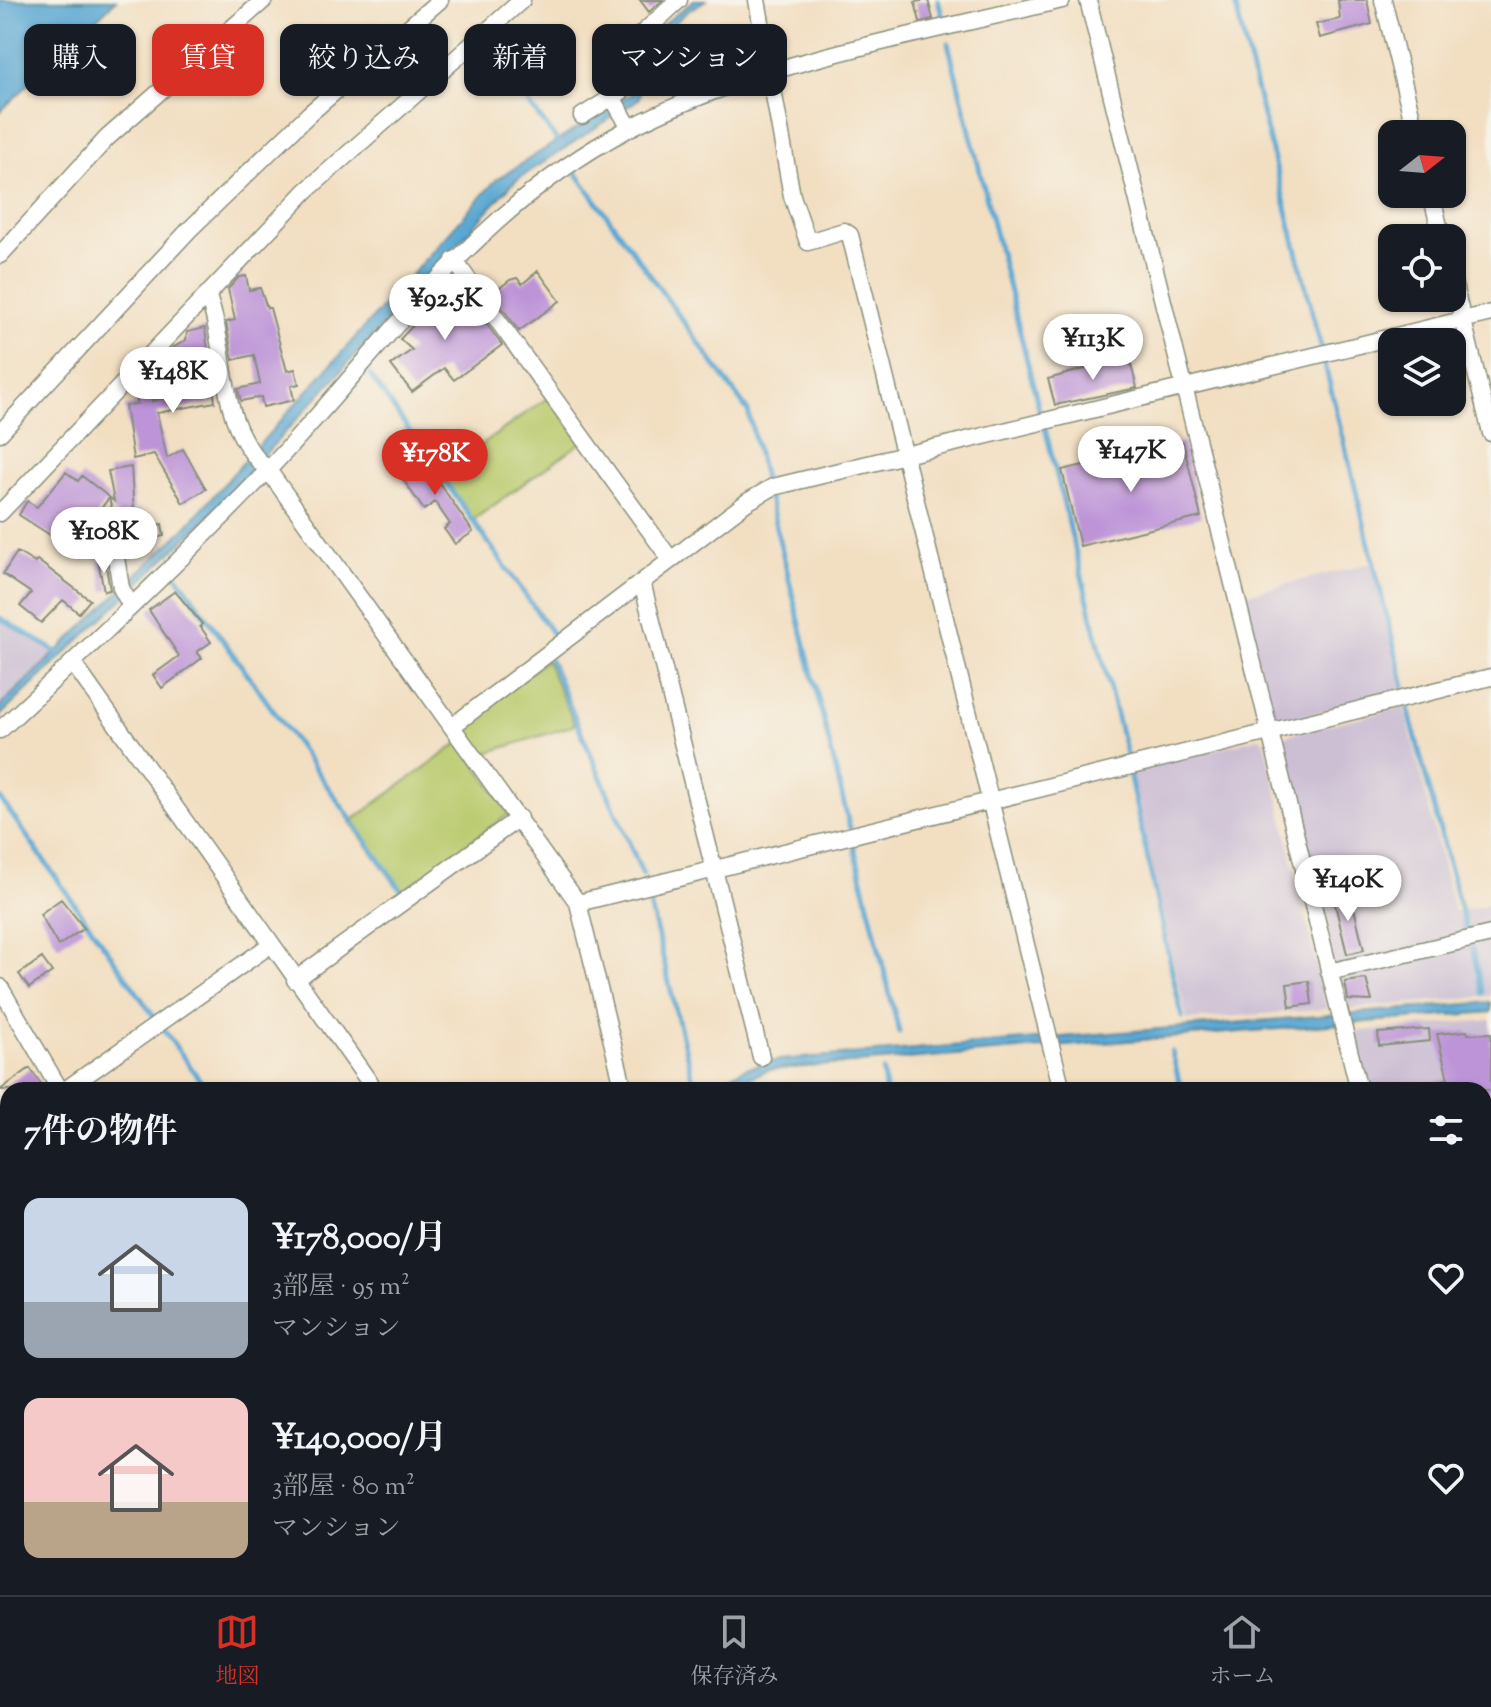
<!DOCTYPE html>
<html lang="ja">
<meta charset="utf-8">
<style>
:root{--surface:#171b24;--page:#20242c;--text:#f1f3f6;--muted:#9ea1a6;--line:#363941;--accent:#d93025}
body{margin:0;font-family:"Sorts Mill Goudy","Noto Serif JP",serif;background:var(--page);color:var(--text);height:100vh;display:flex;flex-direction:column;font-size:30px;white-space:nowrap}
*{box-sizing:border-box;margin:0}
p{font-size:26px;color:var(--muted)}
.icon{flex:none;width:44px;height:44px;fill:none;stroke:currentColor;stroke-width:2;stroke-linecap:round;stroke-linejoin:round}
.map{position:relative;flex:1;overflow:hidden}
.side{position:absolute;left:0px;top:1082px;width:1492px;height:514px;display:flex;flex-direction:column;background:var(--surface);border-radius:24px 24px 0 0;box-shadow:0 2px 6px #0004}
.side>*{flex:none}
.hud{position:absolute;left:24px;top:24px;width:800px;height:72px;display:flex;gap:16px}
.needle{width:52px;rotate:73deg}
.fabs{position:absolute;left:1378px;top:120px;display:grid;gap:16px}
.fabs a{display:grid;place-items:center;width:88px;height:88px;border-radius:16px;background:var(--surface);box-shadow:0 2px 6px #0004;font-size:40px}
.price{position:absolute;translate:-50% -68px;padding:0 18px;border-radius:28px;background:#fff;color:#222;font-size:26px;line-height:52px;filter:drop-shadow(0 2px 4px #0008)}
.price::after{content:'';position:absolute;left:50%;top:48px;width:24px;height:18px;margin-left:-12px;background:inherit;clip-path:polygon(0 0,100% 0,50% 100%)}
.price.on{background:var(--accent);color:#fff}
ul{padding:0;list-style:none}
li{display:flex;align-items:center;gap:24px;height:200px;padding:0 24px}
li span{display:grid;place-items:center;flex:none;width:224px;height:160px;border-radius:16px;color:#555}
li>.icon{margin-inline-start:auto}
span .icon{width:96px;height:96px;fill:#fffc;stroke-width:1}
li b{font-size:34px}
h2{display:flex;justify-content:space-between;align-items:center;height:96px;padding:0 24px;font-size:34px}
.tag{padding:0 28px;border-radius:16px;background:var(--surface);box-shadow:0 2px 6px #0004;font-size:28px;line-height:72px}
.tag.on{background:var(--accent);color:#fff}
.dock{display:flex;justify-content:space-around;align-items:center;height:112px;border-top:2px solid var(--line);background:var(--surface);font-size:22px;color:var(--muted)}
.dock a{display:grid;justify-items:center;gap:4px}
.dock .on{color:var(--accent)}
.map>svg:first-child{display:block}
.industrial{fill:#ccbfd4}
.green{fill:#b9ca6d;stroke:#6c8450;stroke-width:2}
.water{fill:#5aa7d3;stroke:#3c7284;stroke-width:2}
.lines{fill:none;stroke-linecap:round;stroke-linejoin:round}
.stream{stroke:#5aa7d3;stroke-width:5}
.building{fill:#bd94d8}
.minor-casing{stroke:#888e7b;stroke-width:19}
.minor{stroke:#fff;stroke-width:16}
</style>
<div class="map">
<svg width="1491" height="1595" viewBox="0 0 1491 1595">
<rect width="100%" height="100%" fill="#f7f3e8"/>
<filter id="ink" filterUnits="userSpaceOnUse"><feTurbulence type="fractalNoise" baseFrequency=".0125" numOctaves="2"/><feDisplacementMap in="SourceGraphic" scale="16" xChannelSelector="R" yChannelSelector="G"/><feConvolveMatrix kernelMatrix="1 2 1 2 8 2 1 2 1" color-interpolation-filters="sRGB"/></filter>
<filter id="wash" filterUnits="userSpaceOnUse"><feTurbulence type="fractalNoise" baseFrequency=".006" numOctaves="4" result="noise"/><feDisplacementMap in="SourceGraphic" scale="32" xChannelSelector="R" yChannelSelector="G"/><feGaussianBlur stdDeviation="1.8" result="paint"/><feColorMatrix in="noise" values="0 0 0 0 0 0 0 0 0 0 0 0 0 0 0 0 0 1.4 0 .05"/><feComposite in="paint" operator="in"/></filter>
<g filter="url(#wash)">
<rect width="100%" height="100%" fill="#f2dfc2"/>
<path class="industrial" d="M 1371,563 L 1402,690 L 1282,722 L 1270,715 L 1242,595 Z
M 0,618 L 57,652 L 0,706 Z
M 1404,707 L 1454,912 L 1491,904 L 1491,996 L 1344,1009 L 1279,742 L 1283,736 Z
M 1259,738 L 1265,741 L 1327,1009 L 1187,1020 L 1130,771 Z
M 1491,1020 L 1491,1220 L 1484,1219 L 1484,1090 L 1364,1090 L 1349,1032 Z
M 1279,1588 L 1418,1588 L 1419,1595 L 1281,1595 Z"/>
<path class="green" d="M 549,397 L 582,442 L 473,520 L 440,474 Z
M 546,660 L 575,725 L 480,755 L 461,726 Z
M 460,742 L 510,813 L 401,892 L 350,822 Z"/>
<path class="water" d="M 0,0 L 116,0 L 0,112 Z
M 694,0 L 706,0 L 688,11 L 647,47 L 639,99 L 514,182 L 203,522 L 0,716 L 0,706 L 181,532 L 496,180 L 632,93 L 640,43 Z
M 1491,1002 L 1491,1012 L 768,1070 L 721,1090 L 701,1090 L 746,1068 L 779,1060 Z
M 1484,1314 L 1491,1314 L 1491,1373 L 1484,1372 Z
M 215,1588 L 367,1588 L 358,1595 L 193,1595 Z"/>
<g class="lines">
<path class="stream" d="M 938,0 L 944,22
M 1234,0 L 1321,347
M 948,43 L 1041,417
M 486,47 L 559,143
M 577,174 L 748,411 L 765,483
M 1324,361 L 1404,686
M 370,375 L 555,637
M 1045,428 L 1128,762
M 768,494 L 850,828
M 178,577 L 405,895
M 0,618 L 57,652
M 550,660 L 643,875
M 1408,708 L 1466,930
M 1129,773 L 1182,1017
M 0,798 L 155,1018
M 853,842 L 899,1032
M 647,892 L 692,1077
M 1472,948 L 1483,993
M 161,1026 L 207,1090
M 1172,1052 L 1181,1090
M 883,1071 L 885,1090
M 0,1267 L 8,1278
M 485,1588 L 486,1595
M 1118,1588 L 1119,1595
M 1434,1588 L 1435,1595"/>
</g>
<g id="blocks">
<path class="building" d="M 640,0 L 663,0 L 649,12 Z
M 928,0 L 933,19 L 920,22 L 915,2 Z
M 1338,0 L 1367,0 L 1372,24 L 1320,38 L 1316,24 L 1340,19 Z
M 538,271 L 560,301 L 519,331 L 492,294 L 510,280 L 517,278 L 522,284 Z
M 246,276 L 249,290 L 260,288 L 267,308 L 270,308 L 287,371 L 295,369 L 299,384 L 291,386 L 294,400 L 263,407 L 261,397 L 241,401 L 238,389 L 260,384 L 254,355 L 233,360 L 226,322 L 235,320 L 228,289 L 239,277 Z
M 448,289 L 470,310 L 474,307 L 502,345 L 454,380 L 444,368 L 412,392 L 391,365 L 412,350 L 400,339 Z
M 205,328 L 215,402 L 157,413 L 167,458 L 183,449 L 206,489 L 183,503 L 154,454 L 133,459 L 125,406 L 137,404 L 136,386 L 148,383 L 152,401 L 189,392 L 185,360 L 174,362 L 171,349 L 186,340 L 187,332 Z
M 1129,357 L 1137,388 L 1055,405 L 1048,379 Z
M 1183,442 L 1201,517 L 1080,546 L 1062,470 Z
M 421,456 L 473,532 L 455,544 L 444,529 L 450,524 L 435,502 L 424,510 L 398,472 Z
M 131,467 L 134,513 L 140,511 L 144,527 L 162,524 L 164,536 L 125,544 L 121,518 L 112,510 L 109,498 L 75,542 L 69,537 L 64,544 L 19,515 L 27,501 L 37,507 L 66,472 L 78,481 L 82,476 L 114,501 L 108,471 Z
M 17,552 L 35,563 L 37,560 L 90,600 L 79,613 L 63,600 L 41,623 L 20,606 L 31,593 L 3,574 Z
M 105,560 L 110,590 L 104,591 L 98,561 Z
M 175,591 L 202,624 L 200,626 L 211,642 L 197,652 L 202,658 L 162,688 L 153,675 L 179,656 L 149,610 Z
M 1350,892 L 1364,950 L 1347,954 L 1333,896 Z
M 61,899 L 84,928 L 58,946 L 40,914 Z
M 42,958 L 52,972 L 29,988 L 19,974 Z
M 1366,979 L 1372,1001 L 1348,1000 L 1345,982 Z
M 1309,981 L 1312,1004 L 1290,1007 L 1287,984 Z
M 1429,1029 L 1430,1041 L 1379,1046 L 1378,1033 Z
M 1467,1031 L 1468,1034 L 1491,1033 L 1491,1090 L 1423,1090 L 1422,1085 L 1448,1079 L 1437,1034 Z
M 30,1068 L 45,1090 L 0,1090 Z"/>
</g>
</g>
<g filter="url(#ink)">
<use href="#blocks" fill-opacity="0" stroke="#888e7b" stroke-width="2"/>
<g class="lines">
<defs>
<path id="minor" d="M 757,0 L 792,196 L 808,242 L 844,231 L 850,235 L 1062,1090
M 1088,0 L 1359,1090
M 1383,0 L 1416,134
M 612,97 L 630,128
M 582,116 L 622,91 L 635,40 L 679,0
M 1431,194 L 1442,238
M 0,255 L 107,138 L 264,0
M 454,260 L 671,560
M 1452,277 L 1491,433
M 207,294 C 230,354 215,423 268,470 L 578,903 L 624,1090
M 0,433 L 189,230 L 308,115 L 440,0
M 0,513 L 306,191 L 522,0
M 110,521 L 121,588 L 131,606
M 642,582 L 761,1057
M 73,663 L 375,1090
M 454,725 L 747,502 L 773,487 L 1491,313
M 0,730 C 91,646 182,560 268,470 C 387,345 470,213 628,129 C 755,62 923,34 1062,0
M 578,903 L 1491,677
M 1329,972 L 1491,934
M 295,980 L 519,818
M 0,987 L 60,1090
M 65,1090 L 270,945
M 0,1136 L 8,1131
M 1484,1308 L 1491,1309
M 0,1535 L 8,1552
M 26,1588 L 29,1595
M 334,1588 L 336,1595
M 648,1588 L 649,1595
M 805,1588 L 806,1595
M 1275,1588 L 1276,1595
M 1424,1588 L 1425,1595
M 152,1595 L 172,1588"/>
</defs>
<use href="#minor" class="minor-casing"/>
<use href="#minor" class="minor"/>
</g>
</g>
</svg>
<div class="fabs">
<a><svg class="needle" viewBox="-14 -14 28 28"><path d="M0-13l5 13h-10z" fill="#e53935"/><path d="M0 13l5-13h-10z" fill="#9ea1a6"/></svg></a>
<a><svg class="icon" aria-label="locate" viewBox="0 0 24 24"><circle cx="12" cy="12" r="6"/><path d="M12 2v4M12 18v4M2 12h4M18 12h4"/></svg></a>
<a><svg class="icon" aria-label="layers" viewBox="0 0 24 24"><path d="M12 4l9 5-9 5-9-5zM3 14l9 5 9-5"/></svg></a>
</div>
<b class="price" style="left:445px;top:342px">¥92.5K</b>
<b class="price" style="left:1093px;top:382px">¥113K</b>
<b class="price" style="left:173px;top:415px">¥148K</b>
<b class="price" style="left:1131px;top:494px">¥147K</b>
<b class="price on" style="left:435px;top:497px">¥178K</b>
<b class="price" style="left:104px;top:575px">¥108K</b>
<b class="price" style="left:1348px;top:923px">¥140K</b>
<div class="hud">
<a class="tag">購入</a>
<a class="tag on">賃貸</a>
<a class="tag">絞り込み</a>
<a class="tag">新着</a>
<a class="tag">マンション</a>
</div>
<section class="side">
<h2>7件の物件<svg class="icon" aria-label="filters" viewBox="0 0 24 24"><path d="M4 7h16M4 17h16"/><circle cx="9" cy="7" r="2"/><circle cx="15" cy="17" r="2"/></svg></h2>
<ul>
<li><span style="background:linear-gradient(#c9d6e8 65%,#9aa5b1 0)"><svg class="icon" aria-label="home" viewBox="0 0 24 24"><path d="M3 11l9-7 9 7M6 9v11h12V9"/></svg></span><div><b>¥178,000/月</b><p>3部屋 · 95 m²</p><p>マンション</p></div><svg class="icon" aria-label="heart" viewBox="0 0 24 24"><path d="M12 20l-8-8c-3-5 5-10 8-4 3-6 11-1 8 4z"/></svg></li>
<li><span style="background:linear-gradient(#f6c9c9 65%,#b9a48a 0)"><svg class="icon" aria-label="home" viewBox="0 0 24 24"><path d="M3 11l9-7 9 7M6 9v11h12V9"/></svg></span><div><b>¥140,000/月</b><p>3部屋 · 80 m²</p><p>マンション</p></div><svg class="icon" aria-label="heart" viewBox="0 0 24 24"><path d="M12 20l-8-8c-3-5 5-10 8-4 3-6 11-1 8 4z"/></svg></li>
</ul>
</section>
</div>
<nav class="dock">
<a class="on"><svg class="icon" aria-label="map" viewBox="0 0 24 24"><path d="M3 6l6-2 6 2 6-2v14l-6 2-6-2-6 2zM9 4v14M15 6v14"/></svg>地図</a>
<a><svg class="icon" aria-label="saved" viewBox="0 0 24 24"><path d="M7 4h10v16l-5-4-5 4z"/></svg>保存済み</a>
<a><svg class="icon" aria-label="home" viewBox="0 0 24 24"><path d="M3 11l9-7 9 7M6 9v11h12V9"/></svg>ホーム</a>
</nav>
